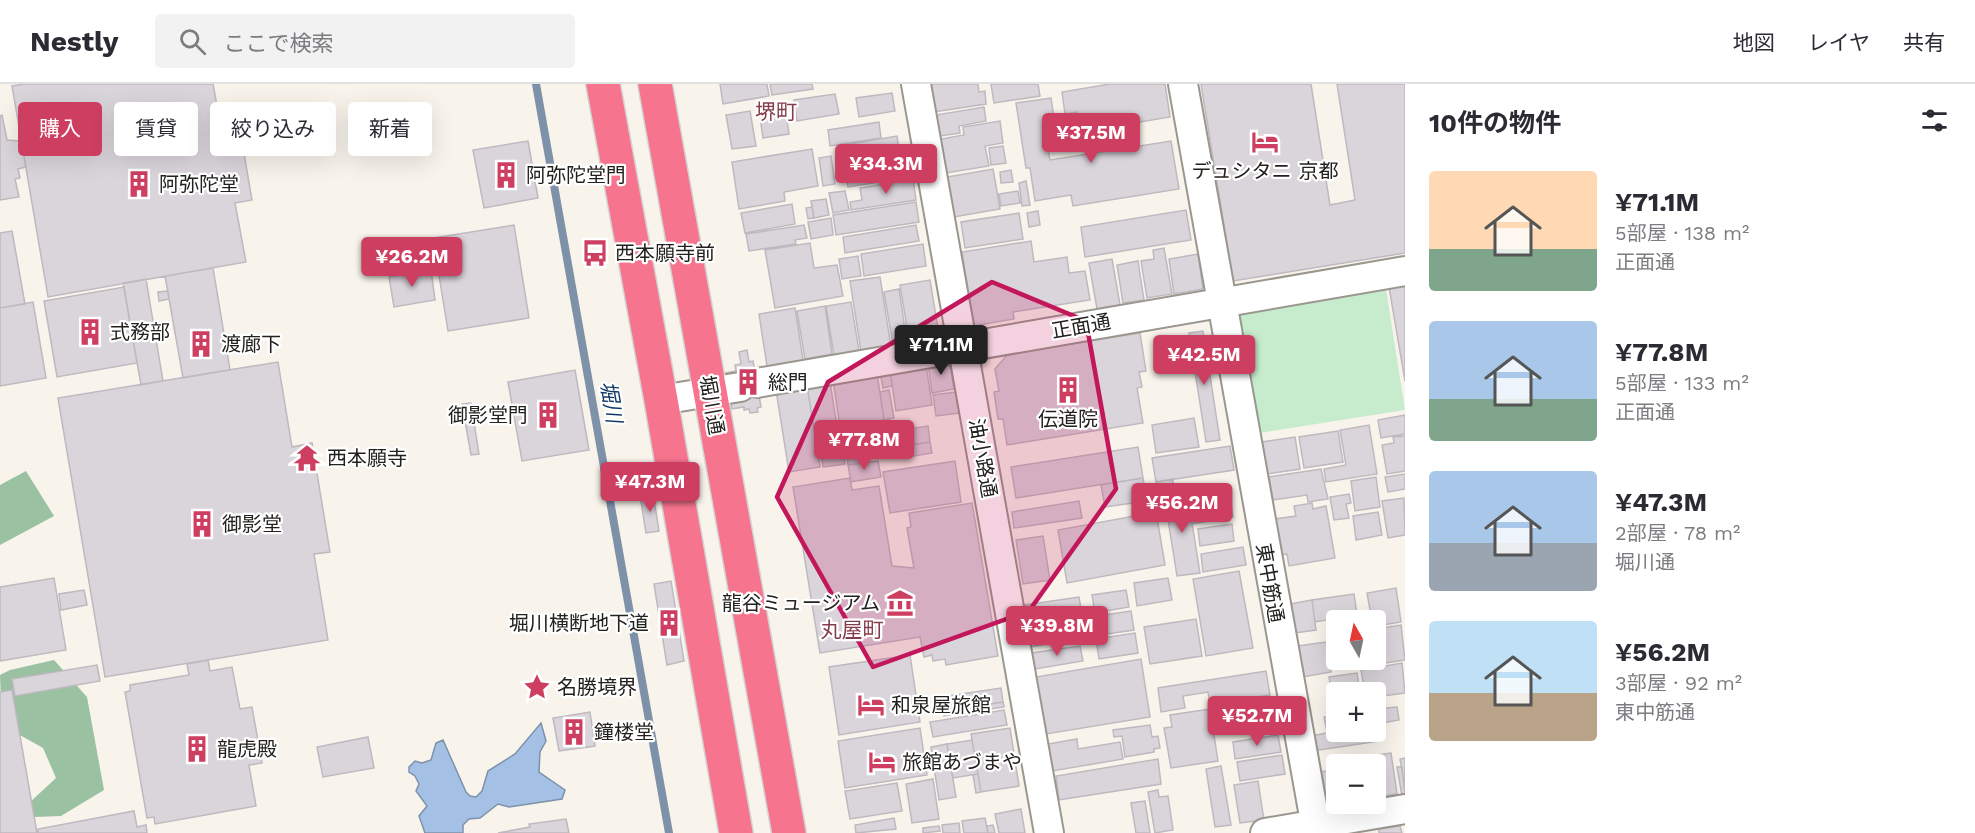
<!DOCTYPE html>
<html lang="ja">
<meta charset="utf-8">
<style>
:root{--surface:#fff;--page:#f2f2f3;--text:#2b2b33;--muted:#7c7c81;--line:#e1e1e2;--accent:#cd3e61}
body{margin:0;font-family:"Work Sans","Noto Sans JP",sans-serif;background:var(--page);color:var(--text);height:100vh;display:flex;flex-direction:column;font-size:22px;white-space:nowrap}
*{box-sizing:border-box;margin:0}
p{font-size:20px;color:var(--muted)}
.icon{flex:none;width:33px;height:33px;fill:none;stroke:currentColor;stroke-width:2;stroke-linecap:round;stroke-linejoin:round}
.map{position:relative;flex:1;overflow:hidden}
.side{display:flex;flex-direction:column;background:var(--surface);width:570px}
.side>*{flex:none}
.hud{position:absolute;left:18px;top:18px;width:570px;height:54px;display:flex;gap:12px}
.needle{width:39px;rotate:351deg}
.fabs{position:absolute;left:1326px;top:526px;display:grid;gap:12px}
.fabs a{display:grid;place-items:center;width:60px;height:60px;border-radius:6px;background:var(--surface);box-shadow:0 6px 24px #0002;font-size:30px}
.price{position:absolute;translate:-50% -51px;padding:0 14px;border-radius:6px;background:var(--accent);color:#fff;font-size:20px;line-height:39px;filter:drop-shadow(0 2px 3px #0008)}
.price::after{content:'';position:absolute;left:50%;top:36px;width:18px;height:14px;margin-left:-9px;background:inherit;clip-path:polygon(0 0,100% 0,50% 100%)}
.price.selected{background:#222;color:#fff}
ul{padding:0;list-style:none}
li{display:flex;align-items:center;gap:18px;height:150px;padding:0 24px}
li span{display:grid;place-items:center;flex:none;width:168px;height:120px;border-radius:6px;color:#555}
li>.icon{margin-inline-start:auto}
span .icon{width:72px;height:72px;fill:#fffc;stroke-width:1}
li b{font-size:26px}
h2{display:flex;justify-content:space-between;align-items:center;height:72px;padding:0 24px;font-size:26px}
.tag{padding:0 21px;border-radius:6px;background:var(--surface);box-shadow:0 6px 24px #0002;font-size:21px;line-height:54px}
.tag.selected{background:var(--accent);color:#fff}
header{display:flex;align-items:center;gap:36px;box-sizing:border-box;height:84px;padding:0 30px;background:var(--surface);border-bottom:2px solid var(--line)}
header strong{font-size:28px}
nav{display:flex;gap:33px;margin-inline-start:auto;font-size:21px}
.search{width:420px;height:54px;background:var(--page);display:flex;align-items:center;gap:15px;box-sizing:border-box;padding:0 21px;border-radius:6px;color:var(--muted);font-size:22px}
main{display:flex;flex:1;min-height:0}
.map>svg:first-child{display:block}
.green{fill:#c6eccd}
.forest{fill:#9ac1a1}
.water{fill:#a4c1e5;stroke:#7d91a9;stroke-width:1.5}
.lines{fill:none;stroke-linecap:round;stroke-linejoin:round}
.stream{stroke:#7d91a9;stroke-width:8}
.building{fill:#dad4db;stroke:#beb8bf;stroke-width:1.5}
.street-casing{stroke:#9a978f;stroke-width:32}
.highway-casing{stroke:#d3d3d2;stroke-width:36}
.street{stroke:#fff;stroke-width:28}
.highway{stroke:#f7748e;stroke-width:33}
.marked{fill:#c2185b;fill-opacity:0.2;stroke:#c2185b;stroke-width:4.5;stroke-linejoin:round}
.labels{text-anchor:middle;stroke-width:4.5;stroke-linejoin:round;paint-order:stroke}
.poi-label{font-size:20px;fill:#22211e;stroke:#fff;text-anchor:start}
.street-label{font-size:20px;fill:#22211e;stroke:#fff}
.neighbourhood-label{font-size:21px;fill:#853c4a;stroke:#fff}
.water-label{font-size:21px;font-style:italic;fill:#123966;stroke:#fff}
</style>
<header>
<strong>Nestly</strong>
<div class="search"><svg class="icon" aria-label="search" viewBox="0 0 24 24"><circle cx="10" cy="10" r="6"/><path d="M15 15l6 6"/></svg>ここで検索</div>
<nav><a>地図</a><a>レイヤ</a><a>共有</a></nav>
</header>
<main>
<div class="map">
<svg width="1405" height="749" viewBox="0 0 1405 749">
<rect width="100%" height="100%" fill="#f8f4ec"/>
<path class="green" d="M 1386,205 L 1405,326 L 1253,350 L 1234,229 Z"/>
<path class="forest" d="M 26,387 L 54,432 L 0,461 L 0,401 Z
M 54,576 L 87,613 L 104,706 L 61,732 L 35,733 L 28,720 L 56,694 L 43,664 L 2,641 L 0,591 L 10,586 Z"/>
<path class="water" d="M 541,639 L 546,657 L 540,668 L 539,688 L 565,706 L 562,715 L 509,723 L 498,720 L 480,734 L 469,735 L 463,741 L 463,749 L 425,749 L 419,732 L 427,722 L 416,707 L 419,700 L 415,692 L 409,688 L 409,683 L 415,677 L 422,679 L 431,676 L 436,659 L 443,656 L 466,708 L 470,712 L 476,713 L 482,707 L 488,687 L 515,670 Z"/>
<g class="lines">
<path class="stream" d="M 536,0 L 669,749"/>
</g>
<path class="building" d="M 25,0 L 213,0 L 219,33 L 237,29 L 252,116 L 235,119 L 246,178 L 48,213 L 12,2 Z
M 720,0 L 767,0 L 769,12 L 723,20 Z
M 770,0 L 812,0 L 813,5 L 772,11 Z
M 930,0 L 978,0 L 979,8 L 985,7 L 986,20 L 934,28 Z
M 991,0 L 1038,0 L 1040,12 L 994,19 Z
M 1110,0 L 1165,0 L 1170,33 L 1081,48 L 1077,28 L 1065,30 L 1062,8 Z
M 1201,0 L 1311,0 L 1330,121 L 1355,116 L 1337,0 L 1405,0 L 1405,169 L 1233,197 Z
M 892,9 L 895,27 L 859,33 L 856,14 Z
M 835,10 L 839,30 L 797,37 L 794,16 Z
M 1051,14 L 1058,60 L 1047,61 L 1050,76 L 1171,57 L 1179,105 L 1073,122 L 1071,111 L 1035,117 L 1030,84 L 1026,84 L 1016,19 Z
M 785,22 L 789,50 L 763,54 L 759,26 Z
M 984,23 L 986,37 L 959,42 L 960,49 L 940,52 L 936,31 Z
M 750,27 L 756,62 L 732,65 L 726,31 Z
M 2,31 L 7,56 L 21,57 L 26,83 L 18,85 L 20,94 L 15,95 L 19,113 L 0,116 L 0,32 Z
M 1000,37 L 1003,59 L 985,62 L 989,82 L 946,89 L 941,55 L 964,51 L 963,43 Z
M 879,38 L 881,54 L 830,62 L 828,46 Z
M 897,52 L 900,73 L 853,81 L 850,60 Z
M 528,57 L 538,114 L 484,124 L 473,66 Z
M 1003,62 L 1006,79 L 991,81 L 989,64 Z
M 847,64 L 849,73 L 839,74 L 837,65 Z
M 812,65 L 818,102 L 784,108 L 785,117 L 739,125 L 732,78 Z
M 831,72 L 835,100 L 823,102 L 819,74 Z
M 909,74 L 912,93 L 848,103 L 845,84 Z
M 993,85 L 1000,125 L 954,133 L 947,93 Z
M 1011,86 L 1013,98 L 1001,99 L 1000,88 Z
M 913,95 L 916,116 L 851,126 L 850,118 L 862,116 L 860,104 Z
M 1026,97 L 1030,121 L 1022,122 L 1019,99 Z
M 845,107 L 849,126 L 833,129 L 829,109 Z
M 1018,107 L 1020,119 L 1001,122 L 999,110 Z
M 826,115 L 829,131 L 814,134 L 811,117 Z
M 916,118 L 919,138 L 836,151 L 833,131 Z
M 792,120 L 795,140 L 745,149 L 741,129 Z
M 812,123 L 814,134 L 808,135 L 806,124 Z
M 1186,126 L 1191,156 L 1085,173 L 1081,143 Z
M 1038,127 L 1040,141 L 1029,143 L 1027,129 Z
M 1019,129 L 1023,155 L 965,164 L 961,138 Z
M 831,134 L 833,151 L 811,155 L 808,138 Z
M 514,141 L 529,234 L 448,247 L 433,154 Z
M 804,141 L 807,154 L 795,156 L 796,160 L 749,167 L 746,150 Z
M 916,141 L 919,157 L 845,169 L 843,153 Z
M 12,147 L 25,220 L 0,224 L 0,149 Z
M 1031,157 L 1034,178 L 1067,173 L 1069,189 L 1085,187 L 1090,216 L 1013,228 L 1014,235 L 974,242 L 962,168 Z
M 810,159 L 814,184 L 837,181 L 843,212 L 775,224 L 765,166 Z
M 923,160 L 926,182 L 864,192 L 861,170 Z
M 1164,164 L 1172,210 L 1147,214 L 1141,177 L 1154,175 L 1153,166 Z
M 1198,170 L 1203,205 L 1174,210 L 1169,175 Z
M 858,172 L 861,192 L 842,195 L 839,175 Z
M 1112,175 L 1120,221 L 1097,225 L 1089,179 Z
M 1138,177 L 1144,216 L 1123,219 L 1117,181 Z
M 213,184 L 230,286 L 183,294 L 165,192 Z
M 431,186 L 435,216 L 394,223 L 389,193 Z
M 880,193 L 891,263 L 861,267 L 850,197 Z
M 146,195 L 163,297 L 141,301 L 123,199 Z
M 930,196 L 939,251 L 909,256 L 900,201 Z
M 1405,201 L 1405,297 L 1389,203 Z
M 124,203 L 137,279 L 57,293 L 44,217 Z
M 899,205 L 907,259 L 893,261 L 884,208 Z
M 168,207 L 169,215 L 159,217 L 158,208 Z
M 33,218 L 46,294 L 0,302 L 0,224 Z
M 851,218 L 859,267 L 834,271 L 826,222 Z
M 825,222 L 832,270 L 805,275 L 797,227 Z
M 795,224 L 803,276 L 767,282 L 759,230 Z
M 1203,247 L 1220,356 L 1206,358 L 1189,249 Z
M 1140,249 L 1146,287 L 1139,288 L 1142,303 L 1137,304 L 1143,339 L 1007,361 L 1003,335 L 998,335 L 994,308 L 999,307 L 995,285 L 1008,270 Z
M 747,266 L 749,278 L 753,277 L 761,323 L 757,324 L 758,328 L 750,329 L 749,325 L 744,326 L 744,323 L 732,325 L 725,289 L 736,287 L 735,281 L 741,280 L 739,268 Z
M 949,276 L 954,305 L 932,309 L 928,279 Z
M 278,278 L 292,363 L 312,359 L 330,468 L 314,470 L 328,556 L 105,593 L 58,314 Z
M 926,281 L 932,321 L 896,327 L 890,287 Z
M 575,286 L 589,366 L 522,377 L 508,298 Z
M 890,287 L 892,302 L 883,304 L 880,288 Z
M 877,289 L 884,336 L 840,343 L 833,296 Z
M 830,298 L 837,342 L 814,346 L 807,301 Z
M 807,301 L 820,383 L 789,388 L 776,306 Z
M 889,306 L 894,334 L 884,336 L 880,308 Z
M 956,308 L 959,329 L 936,332 L 933,311 Z
M 471,319 L 479,370 L 471,371 L 462,320 Z
M 1405,331 L 1405,350 L 1381,354 L 1378,336 Z
M 1194,334 L 1199,363 L 1156,369 L 1152,341 Z
M 1369,341 L 1377,390 L 1326,398 L 1324,385 L 1346,381 L 1340,346 Z
M 928,342 L 930,358 L 879,366 L 876,350 Z
M 839,346 L 845,380 L 823,383 L 818,350 Z
M 1338,347 L 1343,378 L 1304,384 L 1299,353 Z
M 872,351 L 874,368 L 847,373 L 844,356 Z
M 1405,352 L 1405,387 L 1387,390 L 1382,361 L 1394,359 L 1393,353 Z
M 1295,353 L 1300,385 L 1267,390 L 1262,358 Z
M 930,358 L 932,369 L 902,374 L 900,363 Z
M 1230,362 L 1234,386 L 1156,398 L 1152,374 Z
M 1138,363 L 1143,394 L 1016,414 L 1011,383 Z
M 864,370 L 866,379 L 848,381 L 847,373 Z
M 878,377 L 881,393 L 851,398 L 848,381 Z
M 955,377 L 961,418 L 890,429 L 883,388 Z
M 1321,385 L 1328,415 L 1308,418 L 1307,411 L 1273,416 L 1269,393 Z
M 1405,390 L 1405,405 L 1388,408 L 1385,393 Z
M 1376,393 L 1380,423 L 1355,427 L 1351,397 Z
M 850,394 L 852,406 L 879,402 L 892,482 L 914,484 L 907,444 L 911,443 L 909,429 L 972,419 L 998,572 L 946,581 L 945,575 L 933,577 L 932,571 L 924,573 L 920,553 L 820,569 L 793,403 Z
M 1143,394 L 1147,417 L 1105,423 L 1101,401 Z
M 1173,395 L 1173,400 L 1157,403 L 1156,398 Z
M 1228,401 L 1233,433 L 1192,440 L 1187,408 Z
M 1187,408 L 1200,489 L 1177,492 L 1164,411 Z
M 653,409 L 659,447 L 646,449 L 640,411 Z
M 1349,410 L 1351,419 L 1346,420 L 1349,434 L 1334,436 L 1330,413 Z
M 1404,414 L 1405,451 L 1388,454 L 1382,417 Z
M 1079,417 L 1082,434 L 1014,444 L 1012,428 Z
M 1312,419 L 1313,425 L 1326,422 L 1335,474 L 1289,482 L 1287,470 L 1281,471 L 1275,435 L 1296,432 L 1294,422 Z
M 1156,428 L 1165,481 L 1067,499 L 1058,446 Z
M 1378,428 L 1382,451 L 1356,456 L 1353,432 Z
M 1232,440 L 1234,457 L 1200,462 L 1198,445 Z
M 1043,452 L 1050,496 L 1023,500 L 1016,456 Z
M 1243,463 L 1246,481 L 1203,488 L 1201,470 Z
M 1239,487 L 1253,564 L 1206,572 L 1193,495 Z
M 54,494 L 66,566 L 0,577 L 0,503 Z
M 1168,494 L 1172,516 L 1137,522 L 1134,499 Z
M 671,497 L 684,577 L 667,581 L 654,500 Z
M 1396,504 L 1401,538 L 1376,542 L 1376,537 L 1372,537 L 1367,509 Z
M 84,506 L 87,521 L 61,526 L 59,510 Z
M 1126,506 L 1129,523 L 1095,529 L 1092,511 Z
M 1354,510 L 1357,531 L 1315,538 L 1312,516 Z
M 1079,513 L 1082,531 L 1028,539 L 1025,521 Z
M 1312,516 L 1316,546 L 1295,549 L 1290,520 Z
M 1094,524 L 1095,529 L 1082,531 L 1081,526 Z
M 1131,527 L 1134,546 L 1094,552 L 1091,533 Z
M 1196,535 L 1202,572 L 1150,580 L 1144,543 Z
M 1077,538 L 1079,555 L 1030,563 L 1027,545 Z
M 1401,541 L 1405,576 L 1379,580 L 1376,545 Z
M 1135,549 L 1138,569 L 1099,575 L 1096,555 Z
M 1326,558 L 1331,588 L 1303,593 L 1298,562 Z
M 1376,559 L 1379,580 L 1365,583 L 1364,576 L 1376,576 Z
M 1080,562 L 1083,577 L 1035,585 L 1032,569 Z
M 910,571 L 920,638 L 839,651 L 829,583 Z
M 1141,575 L 1150,633 L 1046,650 L 1036,593 Z
M 208,576 L 210,587 L 232,583 L 240,625 L 252,623 L 262,679 L 249,681 L 256,722 L 155,740 L 154,733 L 147,734 L 125,608 L 130,607 L 130,601 L 189,591 L 187,580 Z
M 1402,579 L 1405,609 L 1376,613 L 1376,609 L 1365,609 L 1361,586 Z
M 97,581 L 100,597 L 15,612 L 12,595 Z
M 1266,587 L 1270,611 L 1210,620 L 1208,608 L 1183,612 L 1185,624 L 1161,628 L 1158,604 Z
M 1357,589 L 1360,609 L 1336,609 L 1336,619 L 1334,620 L 1329,593 Z
M 1001,604 L 1003,618 L 950,626 L 948,612 Z
M 12,606 L 37,749 L 0,749 L 0,608 Z
M 1275,615 L 1278,637 L 1230,644 L 1226,622 Z
M 1003,618 L 1004,623 L 944,632 L 943,627 Z
M 1397,623 L 1399,636 L 1376,640 L 1376,625 Z
M 1210,625 L 1218,677 L 1171,684 L 1164,644 L 1172,643 L 1170,631 Z
M 1004,626 L 1007,641 L 933,653 L 930,638 Z
M 590,628 L 595,662 L 559,667 L 553,634 Z
M 1336,631 L 1336,646 L 1327,648 L 1324,633 Z
M 1150,641 L 1152,653 L 1158,652 L 1160,664 L 1154,665 L 1154,668 L 1125,673 L 1122,652 L 1114,653 L 1113,646 Z
M 1376,641 L 1380,657 L 1313,667 L 1311,652 L 1336,647 L 1376,648 Z
M 920,644 L 927,691 L 845,704 L 838,657 Z
M 1010,644 L 1019,702 L 981,708 L 971,650 Z
M 1278,651 L 1281,668 L 1235,675 L 1233,658 Z
M 368,653 L 374,684 L 323,693 L 317,663 Z
M 1077,655 L 1078,665 L 1120,658 L 1123,675 L 1052,687 L 1048,660 Z
M 972,656 L 978,690 L 953,694 L 947,660 Z
M 947,660 L 956,713 L 939,716 L 931,663 Z
M 1391,669 L 1397,710 L 1376,713 L 1376,681 L 1370,681 L 1369,672 Z
M 1282,671 L 1285,690 L 1240,697 L 1237,678 Z
M 1405,674 L 1405,704 L 1400,675 Z
M 1158,675 L 1161,700 L 1059,716 L 1056,692 Z
M 1221,682 L 1231,741 L 1215,743 L 1206,685 Z
M 1336,683 L 1336,712 L 1332,684 Z
M 1397,683 L 1402,683 L 1405,711 L 1402,712 Z
M 1329,687 L 1335,721 L 1323,723 L 1317,688 Z
M 978,690 L 981,708 L 976,709 L 973,691 Z
M 933,695 L 939,735 L 912,739 L 906,700 Z
M 1258,697 L 1264,736 L 1240,739 L 1234,701 Z
M 897,699 L 902,727 L 850,735 L 845,707 Z
M 1158,706 L 1159,713 L 1168,712 L 1173,746 L 1155,749 L 1148,708 Z
M 1145,717 L 1150,749 L 1136,749 L 1131,719 Z
M 1021,725 L 1025,749 L 999,749 L 995,730 Z
M 134,727 L 137,743 L 146,741 L 147,749 L 38,749 L 38,745 Z
M 894,734 L 896,745 L 856,749 L 855,741 Z
M 985,734 L 988,749 L 964,749 L 962,737 Z
M 566,735 L 569,749 L 498,749 L 530,743 L 529,740 Z
M 959,739 L 960,749 L 943,749 L 942,741 Z
M 993,741 L 995,749 L 988,749 L 987,742 Z
M 939,742 L 940,747 L 923,749 L 923,744 Z
M 1400,742 L 1402,749 L 1379,749 L 1379,745 Z"/>
<g class="lines">
<defs>
<path id="street" d="M 916,0 L 1049,749
M 1183,0 L 1317,749
M 757,299 L 1405,187
M 661,316 L 740,303
M 1265,749 L 1405,725"/>
<path id="highway" d="M 603,0 L 661,316 L 736,749
M 655,0 L 789,749"/>
</defs>
<use href="#street" class="street-casing"/>
<use href="#highway" class="highway-casing"/>
<use href="#street" class="street"/>
<use href="#highway" class="highway"/>
</g>
<path class="marked" d="M 992,198 L 1086,237 L 1116,405 L 1029,527 L 873,583 L 777,413 L 828,298 Z"/>
<defs>
<symbol id="hotel-bare" viewBox="-9 -9 18 18"><path d="M-6-4.5h1.5V1H6V5H4.5V3h-9V5H-6ZM-4 0a1.8 1.8 0 1 1 3.6 0ZM.5 0V-2.5h3Q6-2.5 6 0Z" fill="#cd3e61" stroke="#fff" stroke-width="2.5" paint-order="stroke"/></symbol>
<symbol id="building-bare" viewBox="-9 -9 18 18"><path d="M-4-6H4V6H1V3H-1V6H-4ZM-2.5-4.3h1.7v1.8h-1.7ZM.8-4.3h1.7v1.8H.8ZM-2.5-1h1.7V.8h-1.7ZM.8-1h1.7V.8H.8Z" fill="#cd3e61" stroke="#fff" stroke-width="2.5" paint-order="stroke"/></symbol>
<symbol id="bus-bare" viewBox="-9 -9 18 18"><path d="M-5-6H5V4H4V6H2V4H-2V6H-4V4H-5ZM-3.5-4V0h7V-4ZM-3.5 1.2v1.5H-2V1.2ZM2 1.2v1.5H3.5V1.2Z" fill="#cd3e61" stroke="#fff" stroke-width="2.5" paint-order="stroke"/></symbol>
<symbol id="temple-bare" viewBox="-9 -9 18 18"><path d="M0-6L5-2H3V0L6.5 2.5H4V6H1.5V3h-3V6H-4V2.5H-6.5L-3 0V-2H-5Z" fill="#cd3e61" stroke="#fff" stroke-width="2.5" paint-order="stroke"/></symbol>
<symbol id="museum-bare" viewBox="-9 -9 18 18"><path d="M0-6L6-3V-2H-6V-3ZM-5-1h2V3h-2ZM-1-1h2V3h-2ZM3-1h2V3H3ZM-6 4H6V6H-6Z" fill="#cd3e61" stroke="#fff" stroke-width="2.5" paint-order="stroke"/></symbol>
<symbol id="sight-bare" viewBox="-9 -9 18 18"><path d="M0-6L1.8-2.2L6-1.7L2.9 1.2L3.7 5.4L0 3.3L-3.7 5.4L-2.9 1.2L-6-1.7L-1.8-2.2Z" fill="#cd3e61" stroke="#fff" stroke-width="2.5" paint-order="stroke"/></symbol>
</defs>
<g fill-rule="evenodd">
<use href="#hotel-bare" x="1246" y="39" width="38" height="38"/>
<use href="#building-bare" x="487" y="72" width="38" height="38"/>
<use href="#building-bare" x="120" y="81" width="38" height="38"/>
<use href="#bus-bare" x="576" y="150" width="38" height="38"/>
<use href="#building-bare" x="71" y="229" width="38" height="38"/>
<use href="#building-bare" x="182" y="241" width="38" height="38"/>
<use href="#building-bare" x="729" y="279" width="38" height="38"/>
<use href="#building-bare" x="1049" y="287" width="38" height="38"/>
<use href="#building-bare" x="529" y="312" width="38" height="38"/>
<use href="#temple-bare" x="288" y="355" width="38" height="38"/>
<use href="#building-bare" x="183" y="421" width="38" height="38"/>
<use href="#museum-bare" x="881" y="500" width="38" height="38"/>
<use href="#building-bare" x="650" y="520" width="38" height="38"/>
<use href="#sight-bare" x="518" y="584" width="38" height="38"/>
<use href="#hotel-bare" x="852" y="602" width="38" height="38"/>
<use href="#building-bare" x="555" y="629" width="38" height="38"/>
<use href="#building-bare" x="178" y="646" width="38" height="38"/>
<use href="#hotel-bare" x="863" y="659" width="38" height="38"/>
</g>
<g class="labels">
<g class="poi-label">
<text x="1265" y="94" text-anchor="middle">デュシタニ 京都</text>
<text x="526" y="98">阿弥陀堂門</text>
<text x="159" y="107">阿弥陀堂</text>
<text x="615" y="176">西本願寺前</text>
<text x="110" y="255">式務部</text>
<text x="221" y="267">渡廊下</text>
<text x="768" y="305">総門</text>
<text x="528" y="338" text-anchor="end">御影堂門</text>
<text x="1068" y="342" text-anchor="middle">伝道院</text>
<text x="327" y="381">西本願寺</text>
<text x="222" y="447">御影堂</text>
<text x="880" y="526" text-anchor="end">龍谷ミュージアム</text>
<text x="649" y="546" text-anchor="end">堀川横断地下道</text>
<text x="557" y="610">名勝境界</text>
<text x="891" y="628">和泉屋旅館</text>
<text x="594" y="655">鐘楼堂</text>
<text x="217" y="672">龍虎殿</text>
<text x="902" y="685">旅館あづまや</text>
</g>
<g class="street-label">
<text transform="translate(1081 242) rotate(-10)" y="7">正面通</text>
<text transform="translate(712 321) rotate(80)" y="7">堀川通</text>
<text transform="translate(983 374) rotate(80)" y="7">油小路通</text>
<text transform="translate(1270 499) rotate(80)" y="7">東中筋通</text>
</g>
<g class="neighbourhood-label">
<text x="776" y="35">堺町</text>
<text x="852" y="553">丸屋町</text>
</g>
<g class="water-label">
<text transform="translate(611 318) rotate(80)" y="7">堀川</text>
</g>
</g>
</svg>
<div class="fabs">
<a><svg class="needle" viewBox="-14 -14 28 28"><path d="M0-13l5 13h-10z" fill="#e53935"/><path d="M0 13l5-13h-10z" fill="#7c7c81"/></svg></a>
<a>+</a>
<a>−</a>
</div>
<b class="price" style="left:1091px;top:80px">¥37.5M</b>
<b class="price" style="left:886px;top:111px">¥34.3M</b>
<b class="price" style="left:412px;top:204px">¥26.2M</b>
<b class="price selected" style="left:941px;top:292px">¥71.1M</b>
<b class="price" style="left:1204px;top:302px">¥42.5M</b>
<b class="price" style="left:864px;top:387px">¥77.8M</b>
<b class="price" style="left:650px;top:429px">¥47.3M</b>
<b class="price" style="left:1182px;top:450px">¥56.2M</b>
<b class="price" style="left:1057px;top:573px">¥39.8M</b>
<b class="price" style="left:1257px;top:663px">¥52.7M</b>
<div class="hud">
<a class="tag selected">購入</a>
<a class="tag">賃貸</a>
<a class="tag">絞り込み</a>
<a class="tag">新着</a>
</div>
</div>
<section class="side">
<h2>10件の物件<svg class="icon" aria-label="filters" viewBox="0 0 24 24"><path d="M4 7h16M4 17h16"/><circle cx="9" cy="7" r="2"/><circle cx="15" cy="17" r="2"/></svg></h2>
<ul>
<li><span style="background:linear-gradient(#ffd9b3 65%,#7fa58c 0)"><svg class="icon" aria-label="home" viewBox="0 0 24 24"><path d="M3 11l9-7 9 7M6 9v11h12V9"/></svg></span><div><b>¥71.1M</b><p>5部屋 · 138 m²</p><p>正面通</p></div></li>
<li><span style="background:linear-gradient(#a9c7e8 65%,#7fa58c 0)"><svg class="icon" aria-label="home" viewBox="0 0 24 24"><path d="M3 11l9-7 9 7M6 9v11h12V9"/></svg></span><div><b>¥77.8M</b><p>5部屋 · 133 m²</p><p>正面通</p></div></li>
<li><span style="background:linear-gradient(#a9c7e8 60%,#9aa5b1 0)"><svg class="icon" aria-label="home" viewBox="0 0 24 24"><path d="M3 11l9-7 9 7M6 9v11h12V9"/></svg></span><div><b>¥47.3M</b><p>2部屋 · 78 m²</p><p>堀川通</p></div></li>
<li><span style="background:linear-gradient(#bfe0f5 60%,#b9a48a 0)"><svg class="icon" aria-label="home" viewBox="0 0 24 24"><path d="M3 11l9-7 9 7M6 9v11h12V9"/></svg></span><div><b>¥56.2M</b><p>3部屋 · 92 m²</p><p>東中筋通</p></div></li>
</ul>
</section>
</main>
